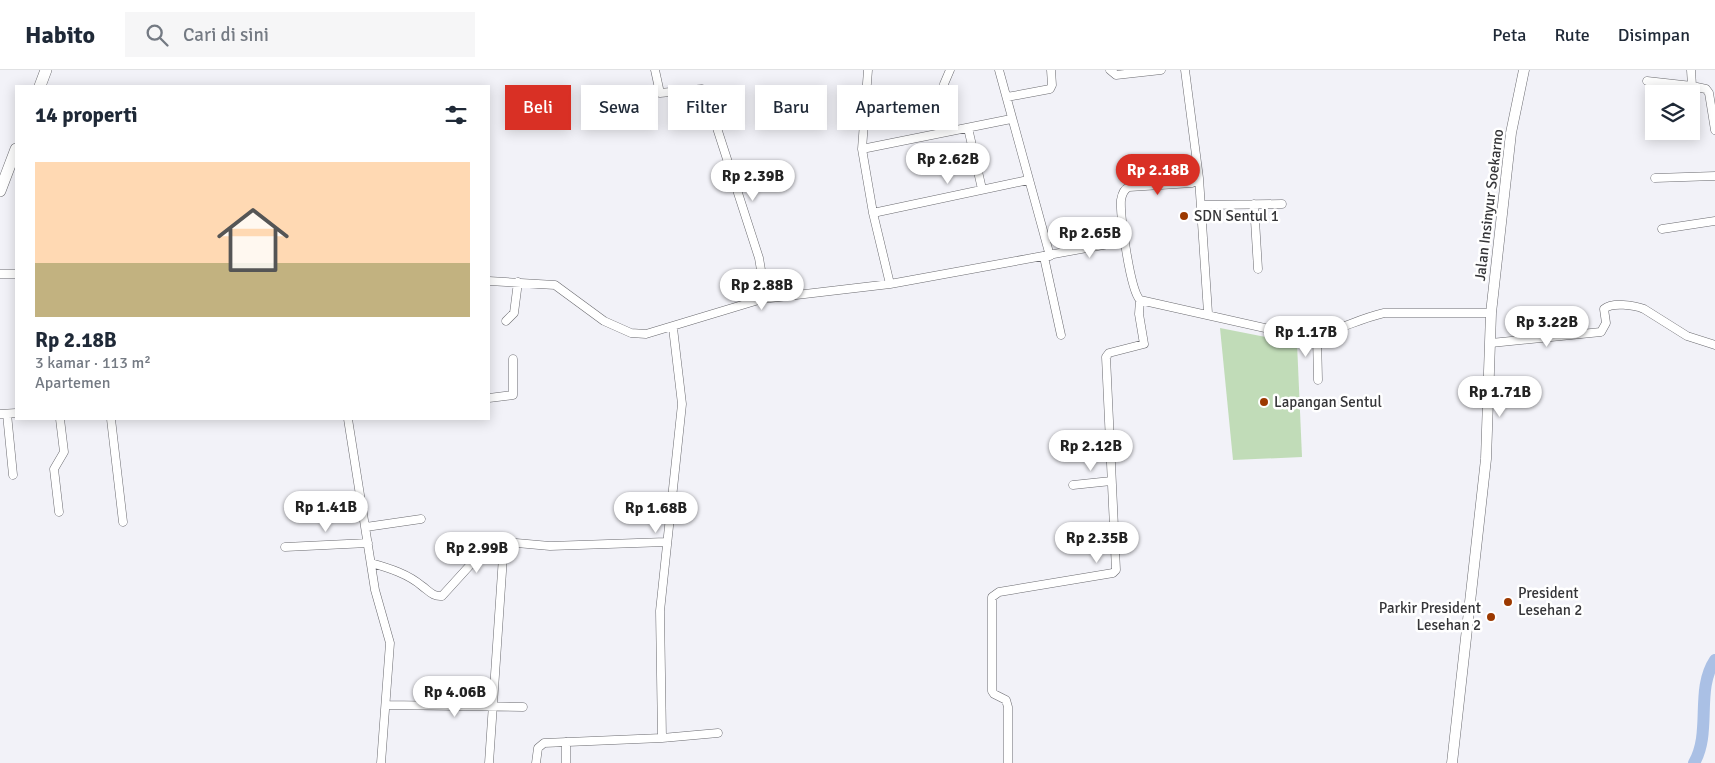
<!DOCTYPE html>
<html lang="id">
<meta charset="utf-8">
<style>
:root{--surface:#fff;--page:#f6f6f7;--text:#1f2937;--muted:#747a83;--line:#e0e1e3;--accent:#d93025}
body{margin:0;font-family:Signika,sans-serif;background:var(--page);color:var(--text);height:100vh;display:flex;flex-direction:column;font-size:19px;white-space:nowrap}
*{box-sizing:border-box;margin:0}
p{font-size:16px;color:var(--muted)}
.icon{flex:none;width:28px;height:28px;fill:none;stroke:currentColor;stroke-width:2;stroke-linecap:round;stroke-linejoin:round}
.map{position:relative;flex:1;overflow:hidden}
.panel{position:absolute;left:15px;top:15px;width:475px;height:335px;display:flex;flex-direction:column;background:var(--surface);border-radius:0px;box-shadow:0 2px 12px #0003}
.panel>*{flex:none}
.guide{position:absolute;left:505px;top:15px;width:475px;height:45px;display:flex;gap:10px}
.controls{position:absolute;left:1645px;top:15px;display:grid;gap:10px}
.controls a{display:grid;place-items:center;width:55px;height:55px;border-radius:0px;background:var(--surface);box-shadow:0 2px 12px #0003;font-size:25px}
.price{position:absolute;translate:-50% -42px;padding:0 11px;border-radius:18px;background:#fff;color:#222;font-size:16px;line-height:32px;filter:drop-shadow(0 1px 2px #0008)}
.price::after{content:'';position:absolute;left:50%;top:30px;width:15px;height:11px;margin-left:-8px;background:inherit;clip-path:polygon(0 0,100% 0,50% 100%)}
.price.active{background:var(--accent);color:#fff}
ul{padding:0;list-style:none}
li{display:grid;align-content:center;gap:10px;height:265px;padding:0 20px}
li+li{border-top:1px solid var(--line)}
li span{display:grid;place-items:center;height:155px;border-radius:0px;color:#555}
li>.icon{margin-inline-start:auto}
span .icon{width:90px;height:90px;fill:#fffc;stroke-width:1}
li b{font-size:21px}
h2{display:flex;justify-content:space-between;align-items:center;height:60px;padding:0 20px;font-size:21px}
.pill{padding:0 18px;border-radius:0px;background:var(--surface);box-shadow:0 2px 12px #0003;font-size:18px;line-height:45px}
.pill.active{background:var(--accent);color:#fff}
header{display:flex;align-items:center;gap:30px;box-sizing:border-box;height:70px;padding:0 25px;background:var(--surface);border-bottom:1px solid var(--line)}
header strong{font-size:24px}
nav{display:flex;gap:28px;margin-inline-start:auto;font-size:18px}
.search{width:350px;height:45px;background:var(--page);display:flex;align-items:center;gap:12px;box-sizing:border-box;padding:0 18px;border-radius:0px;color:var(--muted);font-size:19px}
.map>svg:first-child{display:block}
.green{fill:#c1dcb8}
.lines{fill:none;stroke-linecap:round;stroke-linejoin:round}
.river{stroke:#aac0e5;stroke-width:12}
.minor-casing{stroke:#6a6a6f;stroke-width:9}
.major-casing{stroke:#6a6a6f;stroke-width:11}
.highway-casing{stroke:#6a6a6f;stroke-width:12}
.minor{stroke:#fff;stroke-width:8}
.major{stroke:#fff;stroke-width:10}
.highway{stroke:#fff;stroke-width:11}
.poi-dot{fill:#9c3900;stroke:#fff;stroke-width:2}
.labels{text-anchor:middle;stroke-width:5;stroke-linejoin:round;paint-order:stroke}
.street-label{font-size:15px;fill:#353538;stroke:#fff}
.poi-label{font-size:15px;fill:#353538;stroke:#fff;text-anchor:start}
</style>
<header>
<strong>Habito</strong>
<div class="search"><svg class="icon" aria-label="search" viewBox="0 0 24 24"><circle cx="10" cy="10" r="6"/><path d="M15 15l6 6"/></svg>Cari di sini</div>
<nav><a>Peta</a><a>Rute</a><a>Disimpan</a></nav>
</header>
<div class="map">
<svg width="1715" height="693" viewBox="0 0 1715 693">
<rect width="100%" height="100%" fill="#f2f2f8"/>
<path class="green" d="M 1220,258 L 1297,273 L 1302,387 L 1233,390 Z"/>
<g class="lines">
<path class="river" d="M 1694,693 C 1712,662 1695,620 1715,590"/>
<defs>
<path id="minor" d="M 655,0 L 660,23 L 702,19 L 705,21 L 759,188 L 762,206 L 762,229
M 868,0 L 862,79 L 873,143 L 890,214
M 999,0 L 1050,186
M 1110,0 L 1116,5 L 1161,0
M 1185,0 L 1199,108 L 1192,113 L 1129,117 C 1124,119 1122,124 1121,130 C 1120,145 1130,220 1140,230 L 1305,267 C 1332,264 1357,249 1384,243 L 1491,243
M 1691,0 L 1692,16 L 1706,19 L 1709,23 L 1715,60
M 1647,11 L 1692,16
M 944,14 L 950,0
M 1007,27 L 1050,19 L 1052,15 L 1051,0
M 968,58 L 982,119
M 862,79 L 1011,49
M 1199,108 L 1208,243
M 1655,108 L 1715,106
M 1254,134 L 1258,199
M 1202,135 L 1282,134
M 873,143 L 1028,110
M 1662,159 L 1715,151
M 1044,187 L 1061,265
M 0,204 L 16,204
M 489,211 L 555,215 L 604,251 L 631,263 L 646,264 L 762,229 L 890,214 L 1125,171
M 506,251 L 514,243 L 518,212
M 1317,266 L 1318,310
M 1491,273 L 1601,262 L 1606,253 L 1604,239 C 1612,232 1634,235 1644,239 L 1687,266 L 1715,275
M 489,328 L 513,325 L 513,289
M 0,344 L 16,343
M 7,344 L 13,405
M 111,349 L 123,452
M 348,349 L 375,520 L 390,573 L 381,693
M 1073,415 L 1111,411
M 59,442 L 54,399 L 64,382 L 60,349
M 366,457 L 421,449
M 285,477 L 368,473
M 371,493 C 389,498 408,504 422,516 C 429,521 433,527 442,526 L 492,471 L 504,472
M 386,635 L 523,637
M 662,668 L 660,541 L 682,334 L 673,258
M 566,672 L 566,693
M 489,693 L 504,472 L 550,476 L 666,472
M 536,693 L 538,678 L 544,673 L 662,668 L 718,663
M 1008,693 L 1008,637 L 1006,630 L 994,624 L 992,621 L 992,527 L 999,522 L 1113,503 L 1116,500 L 1106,287 L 1109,283 L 1144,274 L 1139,244 L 1140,230"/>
<path id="major" d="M 1452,693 L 1486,389 L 1491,243 L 1511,63 L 1524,0"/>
<path id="highway" d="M 40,16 L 46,0
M 0,121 L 16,79"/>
</defs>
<use href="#minor" class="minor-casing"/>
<use href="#major" class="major-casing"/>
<use href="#highway" class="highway-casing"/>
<use href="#minor" class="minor"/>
<use href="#major" class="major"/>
<use href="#highway" class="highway"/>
</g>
<g class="poi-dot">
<circle cx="1184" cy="146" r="5"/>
<circle cx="1264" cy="332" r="5"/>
<circle cx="1508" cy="532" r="5"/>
<circle cx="1491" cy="547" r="5"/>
</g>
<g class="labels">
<g class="street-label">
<text transform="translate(1489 135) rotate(-83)" y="5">Jalan Insinyur Soekarno</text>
</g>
<g class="poi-label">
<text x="1194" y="151">SDN Sentul 1</text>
<text x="1274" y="337">Lapangan Sentul</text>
<text x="1518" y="528">President<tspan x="1518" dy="17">Lesehan 2</tspan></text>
<text x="1481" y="543" text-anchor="end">Parkir President<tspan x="1481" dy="17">Lesehan 2</tspan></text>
</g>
</g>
</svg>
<div class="controls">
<a><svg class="icon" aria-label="layers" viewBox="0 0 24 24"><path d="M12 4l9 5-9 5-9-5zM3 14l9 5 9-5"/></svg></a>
</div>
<b class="price" style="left:948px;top:115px">Rp 2.62B</b>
<b class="price active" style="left:1158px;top:126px">Rp 2.18B</b>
<b class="price" style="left:753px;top:132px">Rp 2.39B</b>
<b class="price" style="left:1090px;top:189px">Rp 2.65B</b>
<b class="price" style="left:762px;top:241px">Rp 2.88B</b>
<b class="price" style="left:1547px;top:278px">Rp 3.22B</b>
<b class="price" style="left:1306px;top:288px">Rp 1.17B</b>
<b class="price" style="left:1500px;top:348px">Rp 1.71B</b>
<b class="price" style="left:1091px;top:402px">Rp 2.12B</b>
<b class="price" style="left:326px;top:463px">Rp 1.41B</b>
<b class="price" style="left:656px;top:464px">Rp 1.68B</b>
<b class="price" style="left:1097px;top:494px">Rp 2.35B</b>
<b class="price" style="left:477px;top:504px">Rp 2.99B</b>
<b class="price" style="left:455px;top:648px">Rp 4.06B</b>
<div class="guide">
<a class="pill active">Beli</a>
<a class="pill">Sewa</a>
<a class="pill">Filter</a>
<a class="pill">Baru</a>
<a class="pill">Apartemen</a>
</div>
<section class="panel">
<h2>14 properti<svg class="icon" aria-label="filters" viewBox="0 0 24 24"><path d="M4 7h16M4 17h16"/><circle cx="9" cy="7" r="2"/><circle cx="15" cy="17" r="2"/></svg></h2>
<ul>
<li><span style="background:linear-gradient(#ffd9b3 65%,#c2b280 0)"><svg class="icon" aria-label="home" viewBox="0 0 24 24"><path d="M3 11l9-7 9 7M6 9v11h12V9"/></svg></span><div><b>Rp 2.18B</b><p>3 kamar · 113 m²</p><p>Apartemen</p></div></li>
</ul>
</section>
</div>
